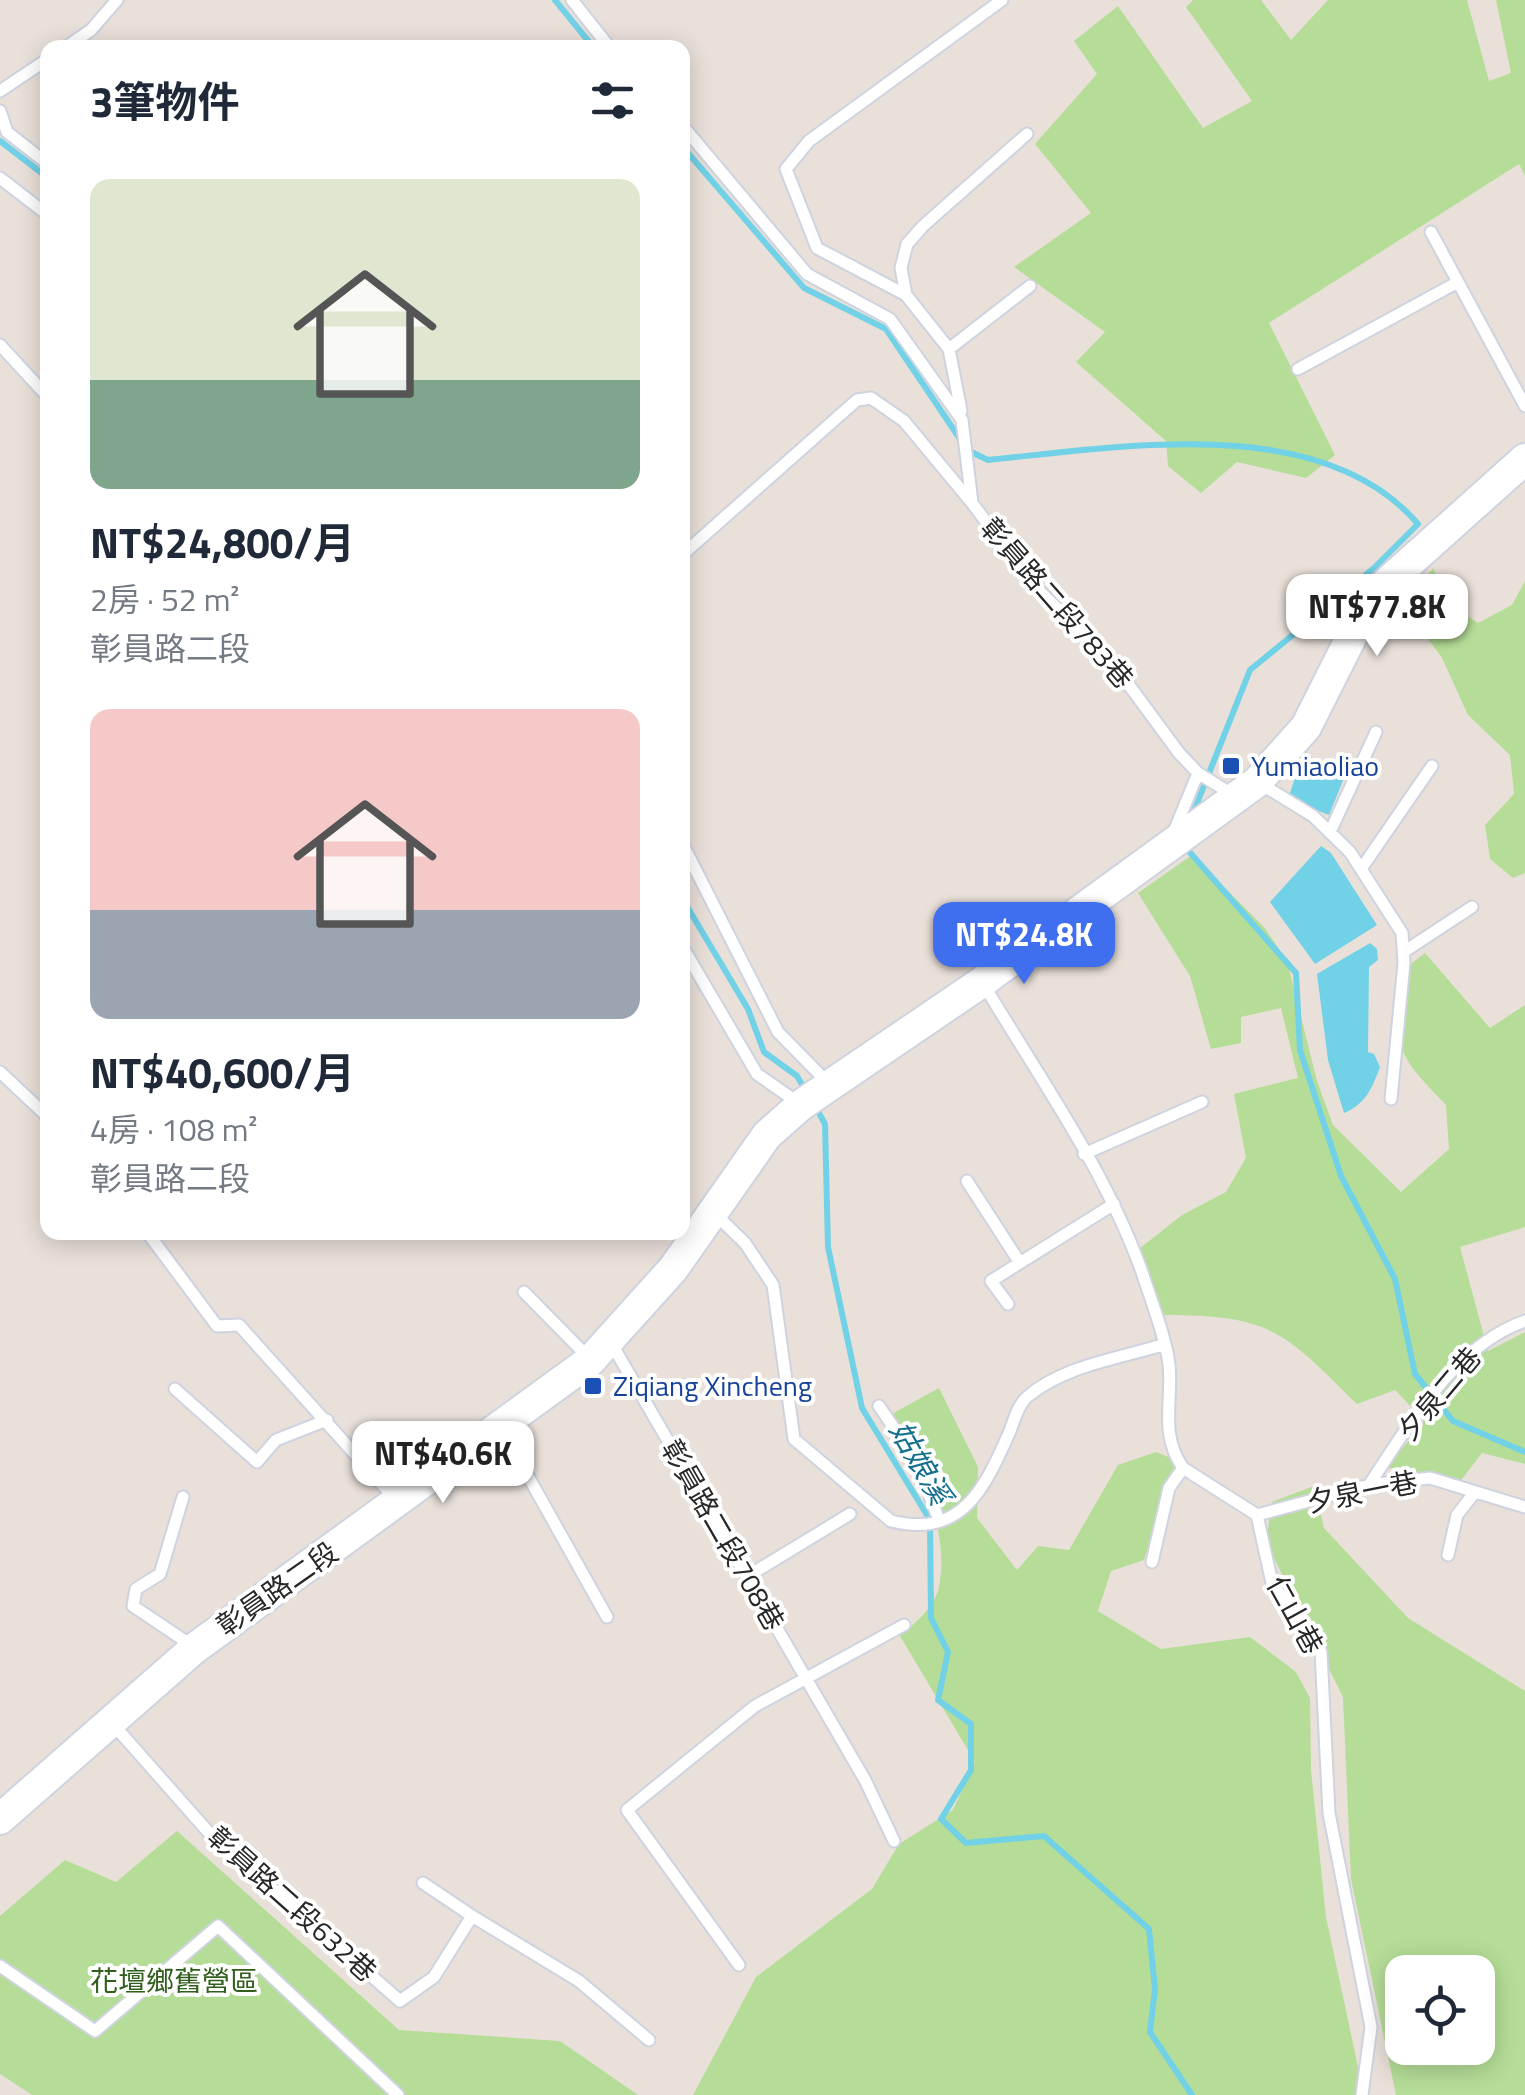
<!DOCTYPE html>
<html lang="zh-TW">
<meta charset="utf-8">
<style>
:root{--surface:#fff;--page:#f2f2f3;--text:#1f2937;--muted:#747a83;--accent:#3f6fef}
body{margin:0;font-family:"Titillium Web","Noto Sans TC",sans-serif;background:var(--page);color:var(--text);height:100vh;display:flex;flex-direction:column;font-size:38px;white-space:nowrap}
*{box-sizing:border-box;margin:0}
p{font-size:32px;color:var(--muted)}
.icon{flex:none;width:55px;height:55px;fill:none;stroke:currentColor;stroke-width:2;stroke-linecap:round;stroke-linejoin:round}
.map{position:relative;flex:1;overflow:hidden}
.sheet{position:absolute;left:40px;top:40px;width:650px;height:1200px;display:flex;flex-direction:column;background:var(--surface);border-radius:20px;box-shadow:0 5px 25px #0003}
.sheet>*{flex:none}
.buttons{position:absolute;left:1385px;top:1955px;display:grid;gap:20px}
.buttons a{display:grid;place-items:center;width:110px;height:110px;border-radius:20px;background:var(--surface);box-shadow:0 5px 25px #0003;font-size:50px}
.price{position:absolute;translate:-50% -85px;padding:0 22px;border-radius:20px;background:#fff;color:#222;font-size:32px;line-height:65px;filter:drop-shadow(0 2px 5px #0008)}
.price::after{content:'';position:absolute;left:50%;top:60px;width:30px;height:22px;margin-left:-15px;background:inherit;clip-path:polygon(0 0,100% 0,50% 100%)}
.price.active{background:var(--accent);color:#fff}
ul{padding:0;list-style:none}
li{display:grid;align-content:center;gap:20px;height:530px;padding:0 50px}
li span{display:grid;place-items:center;height:310px;border-radius:20px;color:#555}
li>.icon{margin-inline-start:auto}
span .icon{width:180px;height:180px;fill:#fffc;stroke-width:1}
li b{font-size:42px}
h2{display:flex;justify-content:space-between;align-items:center;height:120px;padding:0 50px;font-size:42px}
.map>svg:first-child{display:block}
.green{fill:#b5dd97;fill-rule:evenodd}
.water{fill:#70d1e7}
.lines{fill:none;stroke-linecap:round;stroke-linejoin:round}
.stream{stroke:#70d1e7;stroke-width:6}
.lane-casing{stroke:#ced3df;stroke-width:15}
.secondary-casing{stroke:#ced3df;stroke-width:34}
.lane{stroke:#fff;stroke-width:11}
.secondary{stroke:#fff;stroke-width:30}
.transit-dot{fill:#1a4fb4;stroke:#fff;stroke-width:4}
.labels{text-anchor:middle;stroke-width:8;stroke-linejoin:round;paint-order:stroke}
.street-label{font-size:28px;fill:#272727;stroke:#fff}
.transit-label{font-size:28px;fill:#164399;stroke:#fff;text-anchor:start}
.park-label{font-size:28px;fill:#305e1c;stroke:#fff}
.water-label{font-size:30px;font-style:italic;fill:#146e8e;stroke:#fff}
</style>
<div class="map">
<svg width="1525" height="2095" viewBox="0 0 1525 2095">
<rect width="100%" height="100%" fill="#e9e0d9"/>
<path class="green" d="M 1193,0 L 1261,0 L 1291,40 L 1328,0 L 1467,0 L 1489,81 L 1511,73 L 1496,0 L 1525,0 L 1525,176 L 1519,164 L 1269,323 L 1335,455 L 1306,478 L 1237,462 L 1201,493 L 1168,466 L 1166,441 L 1076,362 L 1105,332 L 1014,267 L 1091,213 L 1035,144 L 1097,74 L 1074,41 L 1118,6 L 1203,128 L 1252,101 L 1186,7 Z
M 1433,568 L 1450,604 L 1478,623 L 1512,605 L 1525,581 L 1525,873 L 1513,878 L 1490,859 L 1485,825 L 1514,794 L 1510,755 L 1468,715 L 1442,658 L 1405,607 Z
M 1192,855 L 1264,927 L 1287,961 L 1317,1081 L 1333,1125 L 1401,1192 L 1449,1149 L 1446,1105 C 1394,1052 1392,1045 1403,970 L 1425,953 L 1490,1028 L 1525,1005 L 1525,1227 L 1460,1247 L 1488,1351 L 1525,1332 L 1525,1464 L 1482,1453 L 1452,1492 L 1385,1466 L 1423,1426 L 1423,1419 L 1395,1390 L 1357,1404 C 1283,1331 1271,1315 1164,1315 L 1139,1249 L 1182,1215 L 1226,1192 L 1246,1158 L 1234,1094 L 1298,1078 L 1281,1008 L 1241,1017 L 1241,1043 L 1211,1049 L 1190,976 L 1138,893 Z
M 939,1388 L 978,1467 L 977,1518 L 1017,1570 L 1038,1546 L 1069,1550 L 1118,1465 L 1156,1452 L 1176,1460 L 1144,1560 L 1111,1571 L 1098,1611 L 1161,1649 L 1250,1637 L 1296,1672 L 1310,1698 L 1311,1770 L 1326,1917 L 1364,2095 L 693,2095 L 756,1977 L 872,1889 L 899,1844 L 953,1810 L 975,1762 L 900,1636 C 915,1623 935,1607 939,1587 C 951,1524 915,1470 888,1416 Z
M 1314,1486 L 1324,1528 L 1408,1618 L 1525,1691 L 1525,2095 L 1396,2095 L 1351,1879 L 1343,1697 L 1266,1542 L 1272,1502 ZM 1402,1972 L 1478,1972 L 1478,2048 L 1402,2048 Z
M 177,1831 L 399,2030 L 560,2041 L 638,2095 L 32,2095 L 0,2074 L 0,1916 L 65,1860 L 116,1882 Z"/>
<path class="water" d="M 1301,760 L 1344,778 L 1329,815 L 1298,803 L 1290,793 Z
M 1321,846 L 1331,853 L 1377,925 L 1315,964 L 1270,902 Z
M 1370,943 L 1377,949 L 1378,960 L 1369,967 L 1368,1052 L 1374,1054 L 1380,1067 C 1372,1088 1366,1104 1344,1113 L 1328,1060 L 1317,974 Z"/>
<g class="lines">
<path class="stream" d="M 555,0 L 594,48
M 0,141 L 48,178
M 682,146 L 804,288 L 886,329 L 960,439
M 967,450 L 988,460 C 1119,447 1322,411 1418,524 L 1374,568 L 1250,670 L 1192,816
M 1186,848 L 1296,973 L 1300,1050 L 1341,1176 L 1395,1279 L 1415,1374 L 1453,1421 L 1525,1452
M 682,898 L 748,1009 L 764,1052 L 797,1076 L 807,1093
M 816,1108 L 825,1124 L 828,1247 L 862,1408 L 930,1520 L 931,1618 L 948,1652 L 938,1700 L 971,1724 L 971,1770 L 941,1819 L 966,1843 L 1044,1836 L 1149,1929 L 1155,1989 L 1150,2032 L 1192,2095"/>
<defs>
<path id="lane" d="M 572,0 L 610,48
M 65,48 L 91,30 L 117,0
M 0,91 L 48,59
M 0,111 L 7,132 L 48,164
M 682,125 L 807,274 L 890,319 L 962,420 L 972,503 L 1036,588 L 1109,658 L 1179,753 L 1198,773 L 1233,795
M 0,178 L 48,215
M 1431,232 L 1525,406
M 906,295 L 817,248 L 786,169 L 809,141 L 1002,0
M 0,345 L 48,397
M 949,349 L 1030,286
M 1298,369 L 1458,282
M 961,411 L 949,349 L 906,295 L 901,268 L 907,244 L 923,226 L 1027,134
M 682,555 L 857,400 L 871,398 L 904,421 L 972,503
M 1261,784 L 1313,816 L 1350,852 L 1402,933 L 1404,963 L 1391,1099
M 1330,832 L 1376,732
M 1173,834 L 1198,773
M 682,843 L 778,1032 L 829,1084
M 1361,869 L 1432,766
M 682,946 L 757,1074 L 800,1104
M 1405,951 L 1472,907
M 984,985 C 1040,1079 1107,1172 1143,1275 C 1152,1303 1165,1335 1169,1364 C 1173,1403 1159,1433 1183,1468 L 1257,1515 L 1272,1583 L 1321,1652 L 1329,1813 L 1371,2027 L 1362,2095
M 0,1072 L 48,1117
M 1084,1154 L 1202,1102
M 967,1181 L 1020,1263
M 714,1213 L 745,1243 L 773,1285 L 794,1439 L 891,1521 C 963,1539 985,1487 1010,1431 C 1014,1420 1018,1405 1027,1397 C 1063,1366 1117,1359 1162,1345
M 147,1232 L 217,1326 L 239,1325 L 397,1501
M 524,1292 L 591,1360
M 1008,1304 L 991,1281 L 1114,1204
M 610,1341 L 865,1780 L 894,1841
M 175,1389 L 257,1462 L 276,1440 L 327,1420
M 879,1406 L 916,1460 L 939,1520
M 501,1428 L 607,1617
M 1369,1485 C 1409,1425 1454,1346 1525,1321
M 183,1497 L 160,1574 L 136,1589 L 133,1606 L 194,1647
M 1257,1515 L 1369,1485 L 1430,1478 L 1525,1507
M 1448,1555 L 1457,1515 L 1475,1492
M 1152,1562 L 1169,1488 L 1183,1468
M 748,1576 L 850,1514
M 112,1723 L 210,1834 L 400,2001 L 434,1977 L 472,1916 L 579,1981 L 649,2040
M 423,1883 L 472,1916
M 739,1965 L 627,1810 L 755,1706 L 904,1625
M 0,1966 L 95,2031 L 218,1926 L 398,2095"/>
<path id="secondary" d="M 0,1819 L 195,1648 L 591,1360 L 673,1269 L 767,1135 L 801,1105 L 982,982 L 1257,782 L 1306,727 L 1372,596 L 1525,459"/>
</defs>
<use href="#lane" class="lane-casing"/>
<use href="#secondary" class="secondary-casing"/>
<use href="#lane" class="lane"/>
<use href="#secondary" class="secondary"/>
</g>
<g class="transit-dot">
<rect x="1221" y="756" width="20" height="20" rx="5"/>
<rect x="583" y="1376" width="20" height="20" rx="5"/>
</g>
<g class="labels">
<g class="street-label">
<text transform="translate(1057 603) rotate(49)" y="10">彰員路二段783巷</text>
<text transform="translate(1439 1394) rotate(-50)" y="10">夕泉二巷</text>
<text transform="translate(1362 1492) rotate(-11)" y="10">夕泉一巷</text>
<text transform="translate(723 1535) rotate(60)" y="10">彰員路二段708巷</text>
<text transform="translate(277 1589) rotate(-35)" y="10">彰員路二段</text>
<text transform="translate(1295 1615) rotate(61)" y="10">仁山巷</text>
<text transform="translate(292 1904) rotate(42)" y="10">彰員路二段632巷</text>
</g>
<g class="transit-label">
<text x="1251" y="776">Yumiaoliao</text>
<text x="613" y="1396">Ziqiang Xincheng</text>
</g>
<g class="park-label">
<text x="174" y="1991">花壇鄉舊營區</text>
</g>
<g class="water-label">
<text transform="translate(920 1463) rotate(60)" y="10">姑娘溪</text>
</g>
</g>
</svg>
<div class="buttons">
<a><svg class="icon" aria-label="locate" viewBox="0 0 24 24"><circle cx="12" cy="12" r="6"/><path d="M12 2v4M12 18v4M2 12h4M18 12h4"/></svg></a>
</div>
<b class="price" style="left:1377px;top:659px">NT$77.8K</b>
<b class="price active" style="left:1024px;top:987px">NT$24.8K</b>
<b class="price" style="left:443px;top:1506px">NT$40.6K</b>
<section class="sheet">
<h2>3筆物件<svg class="icon" aria-label="filters" viewBox="0 0 24 24"><path d="M4 7h16M4 17h16"/><circle cx="9" cy="7" r="2"/><circle cx="15" cy="17" r="2"/></svg></h2>
<ul>
<li><span style="background:linear-gradient(#dfe7d0 65%,#7fa58c 0)"><svg class="icon" aria-label="home" viewBox="0 0 24 24"><path d="M3 11l9-7 9 7M6 9v11h12V9"/></svg></span><div><b>NT$24,800/月</b><p>2房 · 52 m²</p><p>彰員路二段</p></div></li>
<li><span style="background:linear-gradient(#f6c9c9 65%,#9aa5b1 0)"><svg class="icon" aria-label="home" viewBox="0 0 24 24"><path d="M3 11l9-7 9 7M6 9v11h12V9"/></svg></span><div><b>NT$40,600/月</b><p>4房 · 108 m²</p><p>彰員路二段</p></div></li>
</ul>
</section>
</div>
